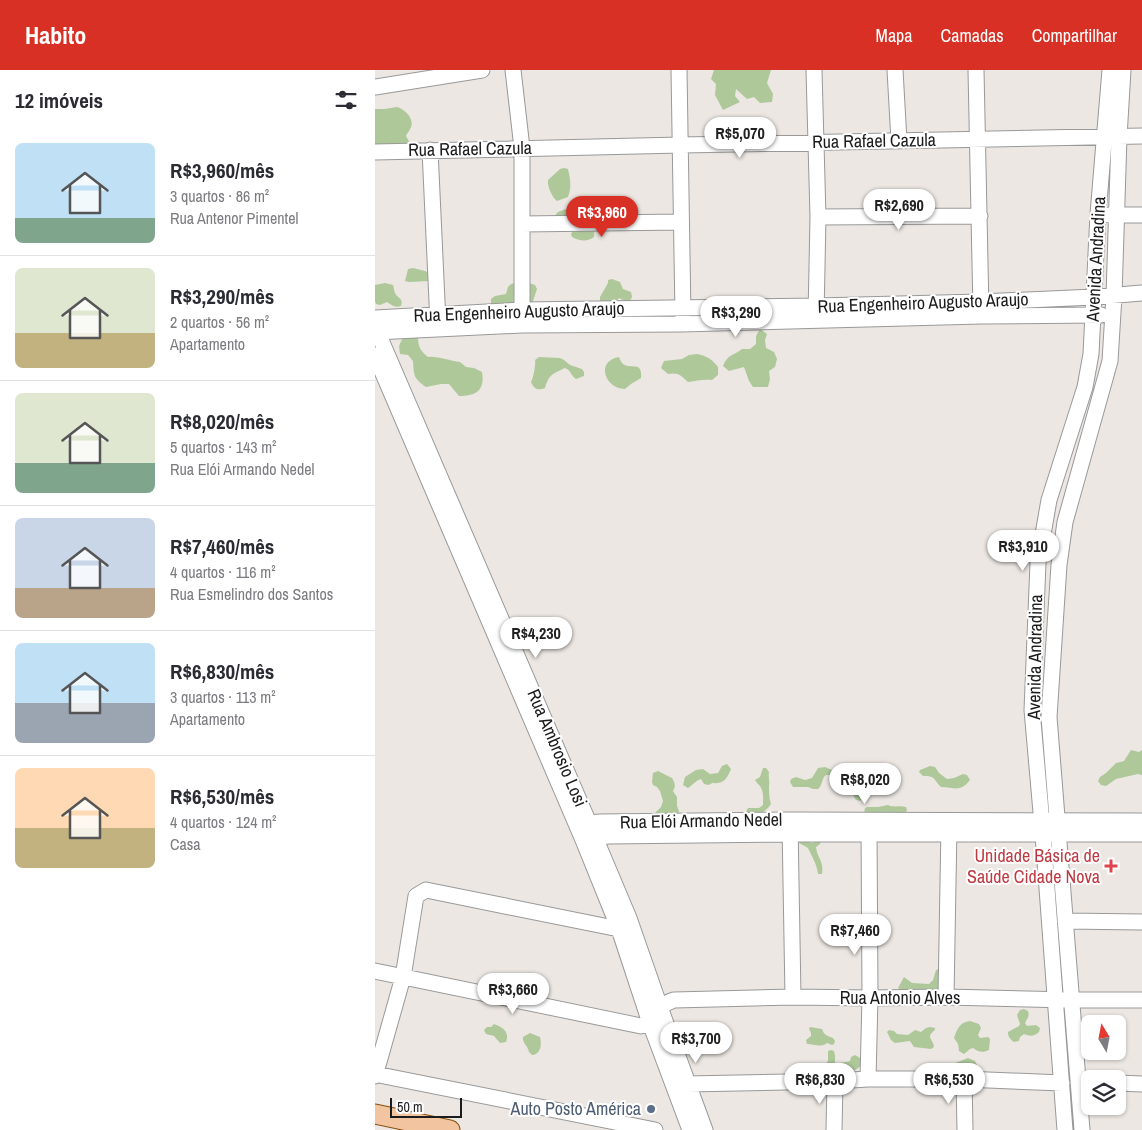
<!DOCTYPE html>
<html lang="pt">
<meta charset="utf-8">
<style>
:root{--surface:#fff;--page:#f2f2f3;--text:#2b2b33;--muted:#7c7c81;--line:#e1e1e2;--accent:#d93025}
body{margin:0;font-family:"Archivo Narrow",sans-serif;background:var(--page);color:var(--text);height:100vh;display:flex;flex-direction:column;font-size:19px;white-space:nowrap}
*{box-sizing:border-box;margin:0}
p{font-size:16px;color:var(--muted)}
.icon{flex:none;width:28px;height:28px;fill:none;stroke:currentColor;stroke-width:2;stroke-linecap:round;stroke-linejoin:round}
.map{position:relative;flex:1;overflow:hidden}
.side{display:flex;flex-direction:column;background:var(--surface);width:375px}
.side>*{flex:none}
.needle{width:32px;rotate:350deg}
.tools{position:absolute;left:706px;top:945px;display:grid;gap:10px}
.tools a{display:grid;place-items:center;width:45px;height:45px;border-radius:8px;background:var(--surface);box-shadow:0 1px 4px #0004;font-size:25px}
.scale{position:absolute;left:15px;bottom:12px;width:72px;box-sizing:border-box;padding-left:5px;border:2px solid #1c1c1c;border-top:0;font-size:14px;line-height:18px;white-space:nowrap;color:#1c1c1c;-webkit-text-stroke:4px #fff;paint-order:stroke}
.price{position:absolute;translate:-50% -42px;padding:0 11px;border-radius:18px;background:#fff;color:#222;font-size:16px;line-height:32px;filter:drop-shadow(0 1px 2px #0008)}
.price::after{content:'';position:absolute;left:50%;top:30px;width:15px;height:11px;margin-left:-8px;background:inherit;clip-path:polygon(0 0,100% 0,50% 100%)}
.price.current{background:var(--accent);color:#fff}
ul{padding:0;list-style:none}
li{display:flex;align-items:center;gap:15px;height:125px;padding:0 15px}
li+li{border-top:1px solid var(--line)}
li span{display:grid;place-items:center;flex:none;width:140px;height:100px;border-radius:8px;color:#555}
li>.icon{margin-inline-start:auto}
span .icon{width:60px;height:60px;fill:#fffc;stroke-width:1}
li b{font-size:21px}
h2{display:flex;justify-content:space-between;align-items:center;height:60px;padding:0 15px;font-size:21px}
header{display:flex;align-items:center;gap:30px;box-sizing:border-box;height:70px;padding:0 25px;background:var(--accent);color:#fff}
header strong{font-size:24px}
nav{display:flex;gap:28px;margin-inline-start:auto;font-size:18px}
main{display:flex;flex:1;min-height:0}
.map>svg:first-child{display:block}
.forest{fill:#aec89a}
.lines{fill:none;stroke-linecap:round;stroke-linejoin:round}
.minor-casing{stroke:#999;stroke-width:17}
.major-casing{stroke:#864e0d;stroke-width:21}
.minor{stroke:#fff;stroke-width:15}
.major{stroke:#f3c4a0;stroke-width:19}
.health-dot{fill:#e0444e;stroke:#fff;stroke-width:2}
.service-dot{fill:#5c6f8a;stroke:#fff;stroke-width:2}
.labels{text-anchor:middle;stroke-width:4;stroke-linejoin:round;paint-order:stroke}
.street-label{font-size:18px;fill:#1c1c1c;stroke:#fff}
.health-label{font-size:18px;fill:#be3a42;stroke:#fff;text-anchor:end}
.service-label{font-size:18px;fill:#4e5e75;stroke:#fff;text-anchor:end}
</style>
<header>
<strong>Habito</strong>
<nav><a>Mapa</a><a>Camadas</a><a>Compartilhar</a></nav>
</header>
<main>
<section class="side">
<h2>12 imóveis<svg class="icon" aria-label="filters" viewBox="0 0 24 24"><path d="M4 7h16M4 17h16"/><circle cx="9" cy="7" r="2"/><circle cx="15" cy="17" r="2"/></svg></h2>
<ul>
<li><span style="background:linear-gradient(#bfe0f5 75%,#7fa58c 0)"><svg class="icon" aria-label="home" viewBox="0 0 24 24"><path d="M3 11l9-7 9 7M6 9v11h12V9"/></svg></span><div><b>R$3,960/mês</b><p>3 quartos · 86 m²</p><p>Rua Antenor Pimentel</p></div></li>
<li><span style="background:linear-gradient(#dfe7d0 65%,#c2b280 0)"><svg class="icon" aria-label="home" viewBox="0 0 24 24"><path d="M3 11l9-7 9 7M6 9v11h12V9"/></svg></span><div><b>R$3,290/mês</b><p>2 quartos · 56 m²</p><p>Apartamento</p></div></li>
<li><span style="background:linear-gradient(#dfe7d0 70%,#7fa58c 0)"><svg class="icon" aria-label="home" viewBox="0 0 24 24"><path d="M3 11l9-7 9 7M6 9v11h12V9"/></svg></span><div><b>R$8,020/mês</b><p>5 quartos · 143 m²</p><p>Rua Elói Armando Nedel</p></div></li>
<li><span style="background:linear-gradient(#c9d6e8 70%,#b9a48a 0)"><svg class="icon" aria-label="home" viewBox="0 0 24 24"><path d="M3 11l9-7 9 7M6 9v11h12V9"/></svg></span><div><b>R$7,460/mês</b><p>4 quartos · 116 m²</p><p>Rua Esmelindro dos Santos</p></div></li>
<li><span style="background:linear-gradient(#bfe0f5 60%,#9aa5b1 0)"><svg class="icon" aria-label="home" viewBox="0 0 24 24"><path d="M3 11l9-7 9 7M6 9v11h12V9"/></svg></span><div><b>R$6,830/mês</b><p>3 quartos · 113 m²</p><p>Apartamento</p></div></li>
<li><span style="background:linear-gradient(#ffd9b3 60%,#c2b280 0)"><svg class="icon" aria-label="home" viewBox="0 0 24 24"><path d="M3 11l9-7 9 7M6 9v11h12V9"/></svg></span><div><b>R$6,530/mês</b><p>4 quartos · 124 m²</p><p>Casa</p></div></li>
</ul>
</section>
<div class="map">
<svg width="767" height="1060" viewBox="0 0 767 1060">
<rect width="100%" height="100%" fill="#ece7e2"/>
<path class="forest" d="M 339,0 L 396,0 L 392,13 L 398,24 L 397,32 L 385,33 L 379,27 L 372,29 L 361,19 L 360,26 L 365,32 L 348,40 L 340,25 L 341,14 L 336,9 Z
M 22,37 C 30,39 41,50 35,59 C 34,62 32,63 31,66 L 35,73 L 24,77 L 0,75 L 0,39 L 9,39 Z
M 189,98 L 193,99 C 195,108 197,117 193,127 L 182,131 C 177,127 172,116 173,110 L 185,99 Z
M 191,139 L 199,140 L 203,142 L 204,150 C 212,154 221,157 219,167 C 213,172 204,171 197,167 L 196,164 L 198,160 L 177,149 L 183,142 Z
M 38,198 L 50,201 L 54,203 L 54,211 L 34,212 L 30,211 L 33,199 Z
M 237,209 L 245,212 L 248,219 L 256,222 L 257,227 L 255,231 L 252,232 L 244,228 L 239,234 L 228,234 L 225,231 L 225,227 L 233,213 L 233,210 Z
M 148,211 L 160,215 L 162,219 L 157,234 L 117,235 L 116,234 L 116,229 L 120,226 L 131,224 L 133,217 L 136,214 Z
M 10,213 L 18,215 C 19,218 19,222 21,225 C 25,229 28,229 26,236 C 19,238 17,235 12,232 L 5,235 L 1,234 L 0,231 L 0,215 Z
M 385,259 L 392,264 L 390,270 L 391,278 L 399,282 L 402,289 L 400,297 L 394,301 L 395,309 L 393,317 L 378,317 L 374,311 L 369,297 L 354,301 L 348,296 C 353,284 358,286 367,279 L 375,279 L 381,274 L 381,266 Z
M 43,266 C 43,276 45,281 53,287 C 64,286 74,291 85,292 L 91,297 L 99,298 L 107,302 C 110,320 102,326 84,326 L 74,314 L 66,314 L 51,317 C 38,308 39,305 38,291 L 33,285 L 25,284 L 24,276 L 28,267 Z
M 322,284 C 332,286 337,289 343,297 L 343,305 L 337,310 C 328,309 322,311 313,312 C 306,305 303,302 293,304 L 286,298 L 289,291 L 307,289 L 314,285 Z
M 164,287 L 185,288 L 189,290 L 195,295 L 207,299 L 209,302 L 209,306 L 201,309 C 196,306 196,300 190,298 C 178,304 174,304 170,318 C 163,321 159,319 156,312 C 158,309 161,295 160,290 Z
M 244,287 C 250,306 268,286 266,308 L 256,314 L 250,319 C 230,319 220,291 244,287 Z
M 756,680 L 764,682 L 767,680 L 767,705 L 763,704 L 741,709 L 731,716 L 726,715 L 723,711 L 725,707 L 731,703 L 741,693 L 749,691 Z
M 500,693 L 513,695 L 517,694 L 520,699 C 517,703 516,708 514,712 L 506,706 L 496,707 L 488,717 L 488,728 L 485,731 L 481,730 L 478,725 L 476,716 C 472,712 473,708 474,703 L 490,694 L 492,696 L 494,697 Z
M 352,694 L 356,699 C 353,706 350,713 342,713 C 335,714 341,711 334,715 L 329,714 L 326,709 C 320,711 318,715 313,718 L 308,715 L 310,707 L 321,700 L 328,699 L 335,704 L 343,703 L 347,696 Z
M 555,696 L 560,697 L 564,703 L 572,709 L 579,708 L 588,704 L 592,705 L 595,710 C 585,723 579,717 566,717 C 558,709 561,706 548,706 L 544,702 L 545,700 Z
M 450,697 L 457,700 L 467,698 L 469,702 L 469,706 L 466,708 L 462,708 L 458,705 L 451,705 C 446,709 448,715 443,719 L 438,719 L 433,717 L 418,717 L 415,712 L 416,709 L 421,707 L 430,710 L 437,708 L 443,698 Z
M 388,698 L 391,698 L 394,702 C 393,707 395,711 394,716 C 394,723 394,728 396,734 C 390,743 381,747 371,742 L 373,738 L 384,738 L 388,735 C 388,728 389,722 385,716 C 383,714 381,712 380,710 L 385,707 Z
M 283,701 C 288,703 292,706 297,708 C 300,713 301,716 298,721 L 302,727 L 302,736 L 304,741 L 303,745 L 277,746 L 286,737 L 288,731 L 285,721 L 282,717 L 278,715 L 277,712 L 278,703 Z
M 513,735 C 519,738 525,735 531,737 L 532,740 L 530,744 L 492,748 L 489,743 L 490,738 L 492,737 L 503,737 Z
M 424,770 L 438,773 L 441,771 L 446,772 L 445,774 L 441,777 C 442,788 449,790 447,804 L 443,804 C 442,794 437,787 433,778 L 424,773 Z
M 564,899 L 567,901 L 565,916 L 562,923 L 526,921 L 523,918 L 529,907 L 537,913 L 554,914 L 558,910 L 561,900 Z
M 649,939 L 653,941 C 655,947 652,948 650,953 L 652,956 L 661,955 L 665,958 L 664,962 C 658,967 655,966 649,964 L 645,967 L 644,971 L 639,972 C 635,969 633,967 633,962 L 644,956 L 645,954 L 642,945 L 645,940 Z
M 595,951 L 604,954 L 606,958 L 603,965 L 605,968 L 613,967 L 615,969 L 614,980 C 608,983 603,982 598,978 L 595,979 L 589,984 L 584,981 L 583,974 L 579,968 C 582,959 585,952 595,951 Z
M 119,954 C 127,957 135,961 131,972 L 125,973 L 119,966 L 111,964 L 109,960 L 112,957 L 116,957 Z
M 435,957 L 447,959 C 449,965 452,966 458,968 L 460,971 L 459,974 L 457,975 L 452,973 C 446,978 439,974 432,974 L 431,970 L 436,966 L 436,963 L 434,959 Z
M 555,957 L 560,958 L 560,960 C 550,968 558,968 559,977 L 556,979 L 539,977 L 535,971 L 520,973 L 516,970 L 512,962 L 514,960 L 519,961 L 522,964 L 533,965 L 540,960 L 546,962 L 551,958 Z
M 155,963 L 165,967 C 167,974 166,984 157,985 L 154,982 C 153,976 147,973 148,967 Z
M 456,980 L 459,981 L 460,986 L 460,994 L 475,991 L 476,987 L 480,985 L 485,988 L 486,992 L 486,996 L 477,1002 L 473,1003 L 468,1003 L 457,1001 L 450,1005 L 434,1005 L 430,1002 C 433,992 443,995 451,994 L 453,991 L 453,981 Z
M 593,988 L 600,991 L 602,995 C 600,1004 595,1004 587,1006 C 572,997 563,1001 548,1005 L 547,1001 L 553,996 L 565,997 L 572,996 Z"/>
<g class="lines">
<defs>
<path id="minor" d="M 138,0 L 147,78 L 147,250
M 304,0 L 308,246
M 439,0 L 443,147 L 441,246
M 520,0 L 524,71
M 601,0 L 606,241
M 0,17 L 107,0
M 55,80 L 63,253
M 0,82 L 306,75 L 767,66
M 734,145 L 767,145
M 443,147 L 605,146
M 147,154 L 306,152
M 0,248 L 147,240 L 441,236 L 606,232 L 719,227 L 767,223
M 0,256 L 214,753 L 254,848 L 285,937 L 330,1060
M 0,262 L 147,255 L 307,254 L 606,246 L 726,245
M 0,285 L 208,770 L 244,859 L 275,953 L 315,1060
M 415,754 L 418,927
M 206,755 L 214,753 L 225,752 L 415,750 L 767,751
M 211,769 L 233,766 L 415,764 L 767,764
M 690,851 L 767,852
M 0,901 L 266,956 L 275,953
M 571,927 L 574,756
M 280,946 C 285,938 289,933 299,930 L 418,927 L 495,928 L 571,927 L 696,930 L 767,930
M 0,1004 L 280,1060
M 0,1006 L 28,907 L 41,826 L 51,820 L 244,859
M 493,1009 L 495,928 L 494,756
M 589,1009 L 590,1060
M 742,1013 L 767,1014
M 304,1015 L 312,1014 L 460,1011 L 493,1009 L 589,1009 L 687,1013
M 459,1060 L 460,1011
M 690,1060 L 668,765 L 657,640 L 663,493 L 674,430 L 710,317 L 716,284 L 723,144 L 735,0
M 707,1060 L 674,647 L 684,495 L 690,452 L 735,291 L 739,226 L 744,67 L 748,0"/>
<path id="major" d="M 0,1044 L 75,1060"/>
</defs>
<use href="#minor" class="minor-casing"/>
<use href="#major" class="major-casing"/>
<use href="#minor" class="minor"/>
<use href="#major" class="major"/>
</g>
<path class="health-dot" d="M733.5 788.5h5v5h5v5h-5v5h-5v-5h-5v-5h5z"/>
<circle class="service-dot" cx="276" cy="1039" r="5"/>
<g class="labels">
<g class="street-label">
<text transform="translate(499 71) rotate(-1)" y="6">Rua Rafael Cazula</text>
<text transform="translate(95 79) rotate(-1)" y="6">Rua Rafael Cazula</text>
<text transform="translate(721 189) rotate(-87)" y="6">Avenida Andradina</text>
<text transform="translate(548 233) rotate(-2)" y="6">Rua Engenheiro Augusto Araujo</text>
<text transform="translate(144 242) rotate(-2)" y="6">Rua Engenheiro Augusto Araujo</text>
<text transform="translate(660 587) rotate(-89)" y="6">Avenida Andradina</text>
<text transform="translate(182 678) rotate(67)" y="6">Rua Ambrosio Losi</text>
<text transform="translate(326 751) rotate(-1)" y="6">Rua Elói Armando Nedel</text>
<text x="525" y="934">Rua Antonio Alves</text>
</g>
<g class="health-label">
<text x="725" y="792">Unidade Básica de<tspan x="725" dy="21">Saúde Cidade Nova</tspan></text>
</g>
<g class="service-label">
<text x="266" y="1045">Auto Posto América</text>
</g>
</g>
</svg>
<div class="tools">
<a><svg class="needle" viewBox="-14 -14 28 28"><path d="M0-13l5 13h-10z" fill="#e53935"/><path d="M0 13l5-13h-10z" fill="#7c7c81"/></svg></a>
<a><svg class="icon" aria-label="layers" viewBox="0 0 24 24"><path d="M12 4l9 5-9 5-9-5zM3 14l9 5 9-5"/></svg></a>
</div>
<div class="scale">50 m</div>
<b class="price" style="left:365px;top:89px">R$5,070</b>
<b class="price" style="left:524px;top:161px">R$2,690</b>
<b class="price current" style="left:227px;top:168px">R$3,960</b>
<b class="price" style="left:361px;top:268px">R$3,290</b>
<b class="price" style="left:648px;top:502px">R$3,910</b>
<b class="price" style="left:161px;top:589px">R$4,230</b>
<b class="price" style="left:490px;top:735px">R$8,020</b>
<b class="price" style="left:480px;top:886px">R$7,460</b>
<b class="price" style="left:138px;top:945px">R$3,660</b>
<b class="price" style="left:321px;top:994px">R$3,700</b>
<b class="price" style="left:445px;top:1035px">R$6,830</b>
<b class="price" style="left:574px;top:1035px">R$6,530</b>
</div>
</main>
